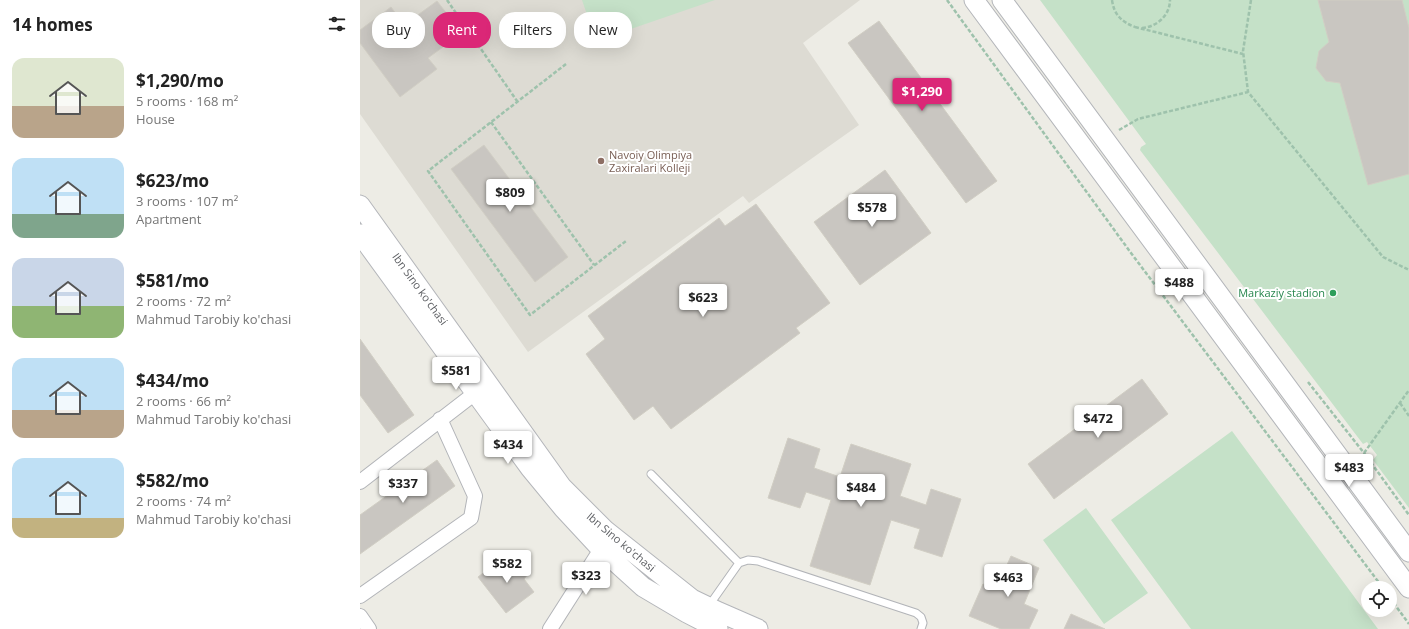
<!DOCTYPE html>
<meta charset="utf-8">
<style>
:root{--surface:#fff;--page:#f6f6f6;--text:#222;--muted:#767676;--accent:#db2777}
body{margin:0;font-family:"Open Sans",sans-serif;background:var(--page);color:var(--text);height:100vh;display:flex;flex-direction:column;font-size:15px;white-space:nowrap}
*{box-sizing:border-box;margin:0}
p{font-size:13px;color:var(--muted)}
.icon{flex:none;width:22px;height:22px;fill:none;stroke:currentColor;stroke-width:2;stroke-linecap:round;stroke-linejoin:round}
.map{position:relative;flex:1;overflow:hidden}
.side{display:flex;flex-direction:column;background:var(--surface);width:360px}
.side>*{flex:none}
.hud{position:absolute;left:12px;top:12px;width:380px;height:36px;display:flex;gap:8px}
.buttons{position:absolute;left:1001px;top:581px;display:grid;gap:8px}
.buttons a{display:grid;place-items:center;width:36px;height:36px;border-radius:50%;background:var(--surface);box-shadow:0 4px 16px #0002;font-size:20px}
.price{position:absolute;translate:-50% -34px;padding:0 9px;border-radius:4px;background:#fff;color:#222;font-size:13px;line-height:26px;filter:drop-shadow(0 1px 2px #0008)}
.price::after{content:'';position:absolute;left:50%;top:24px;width:12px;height:9px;margin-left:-6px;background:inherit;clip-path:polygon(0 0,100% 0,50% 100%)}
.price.active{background:var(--accent);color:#fff}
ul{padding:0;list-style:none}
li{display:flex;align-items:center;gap:12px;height:100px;padding:0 12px}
li span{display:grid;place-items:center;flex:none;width:112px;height:80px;border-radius:12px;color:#555}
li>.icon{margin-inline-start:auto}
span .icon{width:48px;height:48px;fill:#fffc;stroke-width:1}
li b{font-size:17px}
h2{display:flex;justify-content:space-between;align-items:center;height:48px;padding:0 12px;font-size:17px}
.pill{padding:0 14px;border-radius:16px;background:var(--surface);box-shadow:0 4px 16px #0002;font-size:14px;line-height:36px}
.pill.active{background:var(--accent);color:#fff}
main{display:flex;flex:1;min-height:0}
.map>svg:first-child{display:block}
.education{fill:#dddbd3}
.green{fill:#c5e1c8}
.building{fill:#c9c6c1;stroke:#d1cec4}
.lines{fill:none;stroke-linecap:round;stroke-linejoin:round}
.lane-casing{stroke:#b2b4b8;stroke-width:9}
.street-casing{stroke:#b2b4b8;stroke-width:16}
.secondary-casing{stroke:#b4b6ba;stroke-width:21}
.path{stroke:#9ec2ac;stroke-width:2.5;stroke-dasharray:4 2;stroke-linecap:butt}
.lane{stroke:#fff;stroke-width:7}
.street{stroke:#fff;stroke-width:14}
.secondary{stroke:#fff;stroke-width:19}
.education-dot{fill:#8d6e63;stroke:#fff;stroke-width:1.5}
.leisure-dot{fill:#2e9e5b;stroke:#fff;stroke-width:1.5}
.labels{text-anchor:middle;stroke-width:4;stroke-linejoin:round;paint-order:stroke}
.education-label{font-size:11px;fill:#785e54;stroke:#fff;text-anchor:start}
.street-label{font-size:11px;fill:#5d5f63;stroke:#fff}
.leisure-label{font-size:11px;fill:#27864d;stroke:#fff;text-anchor:end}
</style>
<main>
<section class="side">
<h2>14 homes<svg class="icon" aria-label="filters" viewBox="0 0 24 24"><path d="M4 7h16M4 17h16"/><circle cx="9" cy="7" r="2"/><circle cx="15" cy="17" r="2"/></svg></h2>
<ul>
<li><span style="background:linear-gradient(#dfe7d0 60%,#b9a48a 0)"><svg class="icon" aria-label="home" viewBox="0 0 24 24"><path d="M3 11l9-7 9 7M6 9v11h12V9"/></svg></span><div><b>$1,290/mo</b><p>5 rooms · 168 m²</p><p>House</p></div></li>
<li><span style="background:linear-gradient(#bfe0f5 70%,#7fa58c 0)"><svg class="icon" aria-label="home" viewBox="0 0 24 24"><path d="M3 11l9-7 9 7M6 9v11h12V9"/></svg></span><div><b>$623/mo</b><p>3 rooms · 107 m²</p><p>Apartment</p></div></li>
<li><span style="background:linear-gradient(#c9d6e8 60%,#8fb573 0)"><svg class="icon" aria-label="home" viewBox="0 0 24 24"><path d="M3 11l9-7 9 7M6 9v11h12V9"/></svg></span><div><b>$581/mo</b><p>2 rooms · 72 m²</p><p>Mahmud Tarobiy ko'chasi</p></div></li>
<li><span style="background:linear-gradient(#bfe0f5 65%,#b9a48a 0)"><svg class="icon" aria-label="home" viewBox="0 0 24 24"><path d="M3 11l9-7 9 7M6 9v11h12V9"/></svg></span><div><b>$434/mo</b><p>2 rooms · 66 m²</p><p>Mahmud Tarobiy ko'chasi</p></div></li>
<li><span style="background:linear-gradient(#bfe0f5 75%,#c2b280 0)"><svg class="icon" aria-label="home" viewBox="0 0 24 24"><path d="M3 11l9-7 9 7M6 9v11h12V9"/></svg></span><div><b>$582/mo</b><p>2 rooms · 74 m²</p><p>Mahmud Tarobiy ko'chasi</p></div></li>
</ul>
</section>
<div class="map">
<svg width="1049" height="629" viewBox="0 0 1049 629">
<rect width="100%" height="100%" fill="#edece5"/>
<path class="education" d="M 0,0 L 500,0 L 443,43 L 499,125 L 389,203 L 383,196 L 168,352 L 0,114 Z"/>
<path class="green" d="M 222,0 L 355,0 L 236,41 Z
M 680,0 L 1049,0 L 1049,508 L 1013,460 L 1017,455 L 1007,442 L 1003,444 L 780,150 L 781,147 L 786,144 Z
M 872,431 L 1018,629 L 831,629 L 751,520 Z
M 726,508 L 788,593 L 744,624 L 683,540 Z"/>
<path class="building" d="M 958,0 L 1042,0 L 1049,28 L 1049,174 L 1008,185 L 980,83 L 966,81 L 956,68 L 959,51 L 969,42 Z
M 77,1 L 102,33 L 68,58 L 77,69 L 40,97 L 0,43 L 0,30 L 31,7 L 44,25 Z
M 519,21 L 637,181 L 606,203 L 488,43 Z
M 124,145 L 208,257 L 175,282 L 91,169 Z
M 525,170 L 571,233 L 500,285 L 454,222 Z
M 396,204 L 470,303 L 436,328 L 440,333 L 311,429 L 293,406 L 274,420 L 226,354 L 245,339 L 228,316 L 359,218 L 365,226 Z
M 0,339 L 54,415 L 28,433 L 0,395 Z
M 782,379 L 808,414 L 694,499 L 668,464 Z
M 428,438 L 460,449 L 454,468 L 480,477 L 491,444 L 551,464 L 540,496 L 566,505 L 571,489 L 601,499 L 582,557 L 554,548 L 560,529 L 531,520 L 510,585 L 450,566 L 471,500 L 446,492 L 440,508 L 408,498 Z
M 77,460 L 95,486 L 0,554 L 0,515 Z
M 146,555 L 156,568 L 161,567 L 166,569 L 167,575 L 164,579 L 174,592 L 146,613 L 118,577 Z
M 651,556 L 679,568 L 664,604 L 678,610 L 669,629 L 641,629 L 609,616 L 623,584 L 636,589 Z
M 711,614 L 745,629 L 704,629 Z"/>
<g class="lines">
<defs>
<path id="lane" d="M 291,474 L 379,563
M 348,607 L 379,563 L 388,560 L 398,561 L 556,613 L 561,617 L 563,623 L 561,629"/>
<path id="street" d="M 0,482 L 123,387
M 0,596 L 111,518 L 115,496 L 80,419
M 0,616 L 9,629
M 190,629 L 241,549"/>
<path id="secondary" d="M 614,0 L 1049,588
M 642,0 L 1049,552
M 0,205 L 202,487 L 245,530 L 332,599 L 359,612 L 398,629
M 0,234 L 170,468 L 203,508 L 241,549 L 283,587 L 327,613 L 358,629"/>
</defs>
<use href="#lane" class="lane-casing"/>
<use href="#street" class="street-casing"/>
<use href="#secondary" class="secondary-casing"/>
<path class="path" d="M 87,0 L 157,101
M 587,0 L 771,253 L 1023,588
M 752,0 C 754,15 762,22 775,27
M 891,0 L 883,51 L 888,92 L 1023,257 L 1049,270
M 775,27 L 883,54
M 782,28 C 797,27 810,15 810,0
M 206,64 L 68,171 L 170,315 L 266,241
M 131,122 L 234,265
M 759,130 L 778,119 L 888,92
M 948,382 L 1004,453 L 1049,515
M 1040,403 L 1049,416
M 1004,453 L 1049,390
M 1030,598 L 1049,624"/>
<use href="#lane" class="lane"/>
<use href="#street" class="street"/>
<use href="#secondary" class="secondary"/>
</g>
<circle class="education-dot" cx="241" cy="161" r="4"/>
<circle class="leisure-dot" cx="973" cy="293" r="4"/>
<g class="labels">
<g class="education-label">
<text x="249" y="159">Navoiy Olimpiya<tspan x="249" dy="13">Zaxiralari Kolleji</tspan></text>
</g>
<g class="street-label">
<text transform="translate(60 289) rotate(54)" y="4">Ibn Sino ko'chasi</text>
<text transform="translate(261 542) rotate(40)" y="4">Ibn Sino ko'chasi</text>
</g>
<g class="leisure-label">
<text x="965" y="297">Markaziy stadion</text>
</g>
</g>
</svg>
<div class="buttons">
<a><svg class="icon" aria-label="locate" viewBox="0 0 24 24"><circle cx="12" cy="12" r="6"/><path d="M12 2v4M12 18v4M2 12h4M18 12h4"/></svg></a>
</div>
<b class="price active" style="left:562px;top:112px">$1,290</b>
<b class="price" style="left:150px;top:213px">$809</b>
<b class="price" style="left:512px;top:228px">$578</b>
<b class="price" style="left:819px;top:303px">$488</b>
<b class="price" style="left:343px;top:318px">$623</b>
<b class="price" style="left:96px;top:391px">$581</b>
<b class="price" style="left:738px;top:439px">$472</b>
<b class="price" style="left:148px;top:465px">$434</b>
<b class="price" style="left:989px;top:488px">$483</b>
<b class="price" style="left:43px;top:504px">$337</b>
<b class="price" style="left:501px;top:508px">$484</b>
<b class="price" style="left:147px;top:584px">$582</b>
<b class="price" style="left:226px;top:596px">$323</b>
<b class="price" style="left:648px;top:598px">$463</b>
<div class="hud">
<a class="pill">Buy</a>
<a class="pill active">Rent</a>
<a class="pill">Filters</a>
<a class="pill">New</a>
</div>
</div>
</main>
